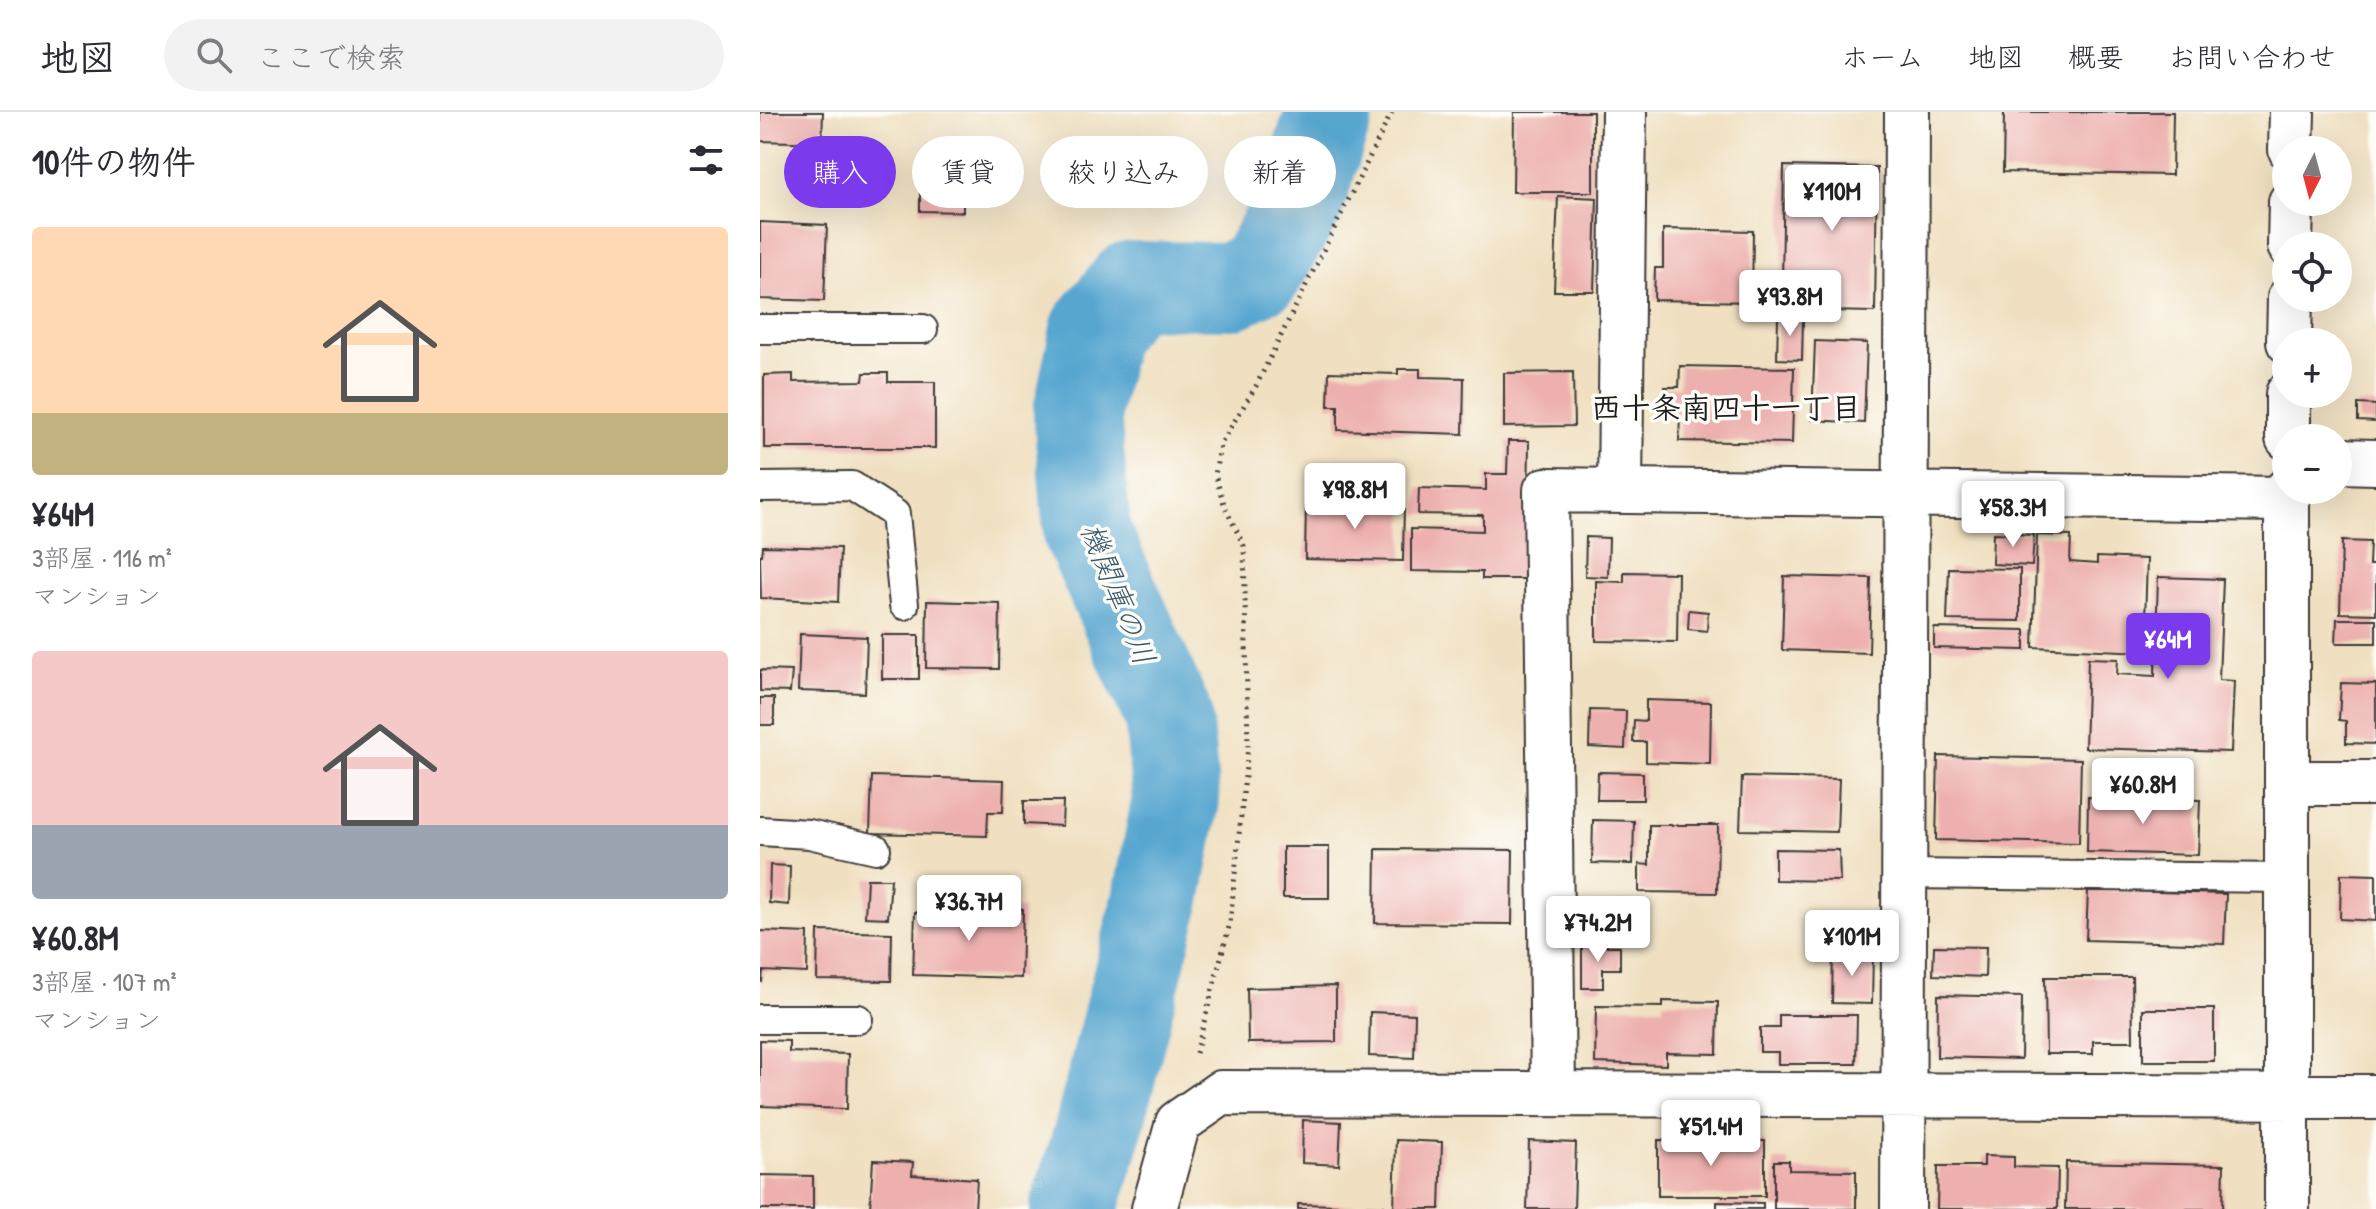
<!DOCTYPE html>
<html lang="ja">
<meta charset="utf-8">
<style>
:root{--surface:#fff;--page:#f2f2f3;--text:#2b2b33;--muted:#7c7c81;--line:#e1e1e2;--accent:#7c3aed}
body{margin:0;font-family:"Patrick Hand","Klee One",sans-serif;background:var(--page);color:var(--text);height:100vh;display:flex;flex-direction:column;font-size:30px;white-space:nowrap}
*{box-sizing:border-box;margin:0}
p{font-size:26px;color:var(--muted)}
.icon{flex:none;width:44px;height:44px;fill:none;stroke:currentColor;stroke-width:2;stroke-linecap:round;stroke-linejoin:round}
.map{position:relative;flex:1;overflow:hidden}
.drawer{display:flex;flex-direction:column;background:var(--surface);width:760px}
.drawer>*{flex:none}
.top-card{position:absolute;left:24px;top:24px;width:760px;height:72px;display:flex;gap:16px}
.needle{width:52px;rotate:186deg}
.tools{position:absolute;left:1512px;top:24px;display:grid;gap:16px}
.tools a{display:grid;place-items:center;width:80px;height:80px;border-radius:50%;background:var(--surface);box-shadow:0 8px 32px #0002;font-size:40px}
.price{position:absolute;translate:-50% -68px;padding:0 18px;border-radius:8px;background:#fff;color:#222;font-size:26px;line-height:52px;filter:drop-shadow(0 2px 4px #0008)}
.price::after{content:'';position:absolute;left:50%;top:48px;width:24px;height:18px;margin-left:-12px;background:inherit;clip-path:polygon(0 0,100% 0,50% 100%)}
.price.active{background:var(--accent);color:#fff}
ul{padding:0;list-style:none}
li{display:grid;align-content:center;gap:16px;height:424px;padding:0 32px}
li span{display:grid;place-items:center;height:248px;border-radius:8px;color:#555}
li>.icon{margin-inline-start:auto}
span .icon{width:144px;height:144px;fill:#fffc;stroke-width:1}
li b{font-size:34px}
h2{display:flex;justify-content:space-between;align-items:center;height:96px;padding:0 32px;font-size:34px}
.pill{padding:0 28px;border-radius:36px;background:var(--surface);box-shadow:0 8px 32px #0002;font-size:28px;line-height:72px}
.pill.active{background:var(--accent);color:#fff}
header{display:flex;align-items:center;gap:48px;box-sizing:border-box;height:112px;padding:0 40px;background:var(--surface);border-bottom:2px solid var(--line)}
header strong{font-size:38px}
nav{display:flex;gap:44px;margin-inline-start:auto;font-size:28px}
.search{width:560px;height:72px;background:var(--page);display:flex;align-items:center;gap:20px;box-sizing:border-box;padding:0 28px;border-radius:44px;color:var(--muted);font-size:30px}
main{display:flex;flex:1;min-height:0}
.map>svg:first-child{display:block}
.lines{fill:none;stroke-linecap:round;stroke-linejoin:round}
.river{stroke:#56a6d0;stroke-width:88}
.building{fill:#edb0ae}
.service-casing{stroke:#3c3935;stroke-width:32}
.minor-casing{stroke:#3c3935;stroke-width:48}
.path{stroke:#3c3935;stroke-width:5;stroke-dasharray:2 6;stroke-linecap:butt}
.service{stroke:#fff;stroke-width:28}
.minor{stroke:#fff;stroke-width:44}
.labels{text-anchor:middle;stroke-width:7;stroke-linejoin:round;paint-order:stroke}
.neighbourhood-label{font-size:30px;font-weight:bold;fill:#1c1c1c;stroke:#fdfcf7}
.water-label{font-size:30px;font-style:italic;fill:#365a6d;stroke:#fdfcf7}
</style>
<header>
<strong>地図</strong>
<div class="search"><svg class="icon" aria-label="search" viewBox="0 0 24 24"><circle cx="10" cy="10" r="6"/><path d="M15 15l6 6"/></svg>ここで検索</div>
<nav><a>ホーム</a><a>地図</a><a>概要</a><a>お問い合わせ</a></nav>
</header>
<main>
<section class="drawer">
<h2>10件の物件<svg class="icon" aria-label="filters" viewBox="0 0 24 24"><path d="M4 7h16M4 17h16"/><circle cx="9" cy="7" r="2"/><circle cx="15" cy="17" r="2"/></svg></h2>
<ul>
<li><span style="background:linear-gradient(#ffd9b3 75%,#c2b280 0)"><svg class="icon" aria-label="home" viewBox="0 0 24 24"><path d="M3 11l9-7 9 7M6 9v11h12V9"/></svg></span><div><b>¥64M</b><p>3部屋 · 116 m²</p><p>マンション</p></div></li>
<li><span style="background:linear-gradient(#f6c9c9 70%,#9aa5b1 0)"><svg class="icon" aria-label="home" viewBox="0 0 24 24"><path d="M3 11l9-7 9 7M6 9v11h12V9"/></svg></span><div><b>¥60.8M</b><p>3部屋 · 107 m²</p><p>マンション</p></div></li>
</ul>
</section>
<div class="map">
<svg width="1616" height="1097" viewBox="0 0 1616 1097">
<rect width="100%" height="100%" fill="#fdfcf7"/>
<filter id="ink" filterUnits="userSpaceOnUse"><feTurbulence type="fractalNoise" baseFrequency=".0125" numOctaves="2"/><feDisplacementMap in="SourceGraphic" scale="16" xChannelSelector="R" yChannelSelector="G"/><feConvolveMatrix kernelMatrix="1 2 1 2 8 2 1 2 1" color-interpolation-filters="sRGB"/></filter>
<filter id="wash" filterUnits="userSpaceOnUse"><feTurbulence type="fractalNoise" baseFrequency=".006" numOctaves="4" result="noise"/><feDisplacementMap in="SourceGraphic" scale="32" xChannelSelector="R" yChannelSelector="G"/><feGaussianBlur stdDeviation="1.8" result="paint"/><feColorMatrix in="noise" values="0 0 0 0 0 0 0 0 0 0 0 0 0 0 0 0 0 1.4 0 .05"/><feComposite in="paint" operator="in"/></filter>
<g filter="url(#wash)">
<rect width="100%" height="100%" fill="#f0e0c1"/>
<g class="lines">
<path class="river" d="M 314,1097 L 336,1027 L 398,781 L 416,687 L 408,603 L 327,420 L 317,300 L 334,219 L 371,173 L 471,174 L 500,159 L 540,90 L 570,0"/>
</g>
<g id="blocks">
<path class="building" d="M 0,0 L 63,0 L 62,31 L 0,29 Z
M 754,0 L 833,0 L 833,80 L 753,80 Z
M 1244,0 L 1413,0 L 1412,63 L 1243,60 Z
M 1024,54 L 1117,56 L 1115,200 L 1067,199 L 1068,171 L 1022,171 Z
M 160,80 L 203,81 L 203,100 L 160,99 Z
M 798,84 L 837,86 L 834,179 L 794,179 Z
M 0,110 L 67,113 L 64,189 L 0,187 Z
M 903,117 L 993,119 L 992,190 L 894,188 L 895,156 L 903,156 Z
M 1018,205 L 1043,206 L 1042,248 L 1017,247 Z
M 1055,229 L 1107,231 L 1104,311 L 1052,308 Z
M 920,254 L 1034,256 L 1032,331 L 919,329 L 920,304 L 904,304 L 904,275 L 919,275 Z
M 638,257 L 660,257 L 660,265 L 704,266 L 703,322 L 578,318 L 578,294 L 568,294 L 569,260 L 638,262 Z
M 813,260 L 814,314 L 744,315 L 744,261 Z
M 104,261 L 128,261 L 128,270 L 175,270 L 175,336 L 4,336 L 4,263 L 33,262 L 33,270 L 103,269 Z
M 1598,292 L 1616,293 L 1616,310 L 1598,309 Z
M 748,329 L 769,329 L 767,467 L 722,467 L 722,460 L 651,459 L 651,417 L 723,419 L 723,403 L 658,402 L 659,376 L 726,378 L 726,362 L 747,362 Z
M 546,390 L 644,391 L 643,449 L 545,447 Z
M 1233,421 L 1274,423 L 1272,454 L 1232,452 Z
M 1277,423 L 1311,424 L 1310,450 L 1337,452 L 1337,445 L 1387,447 L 1384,540 L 1273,535 Z
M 826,425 L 849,426 L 848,465 L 825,464 Z
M 1582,429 L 1610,430 L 1609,453 L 1616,453 L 1616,502 L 1580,501 Z
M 3,434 L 80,436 L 78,490 L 1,486 L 0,443 L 2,443 Z
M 1189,456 L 1260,457 L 1260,509 L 1187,508 Z
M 864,460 L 918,461 L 917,530 L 836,529 L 836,469 L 864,470 Z
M 1024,464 L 1111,466 L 1109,541 L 1022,538 Z
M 1398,465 L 1463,467 L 1459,568 L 1474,569 L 1471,640 L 1325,636 L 1328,546 L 1358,547 L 1357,562 L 1395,564 Z
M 167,489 L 240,491 L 239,557 L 166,556 Z
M 929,498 L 948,500 L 947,519 L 928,517 Z
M 1577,507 L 1616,507 L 1616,531 L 1576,531 Z
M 1174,516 L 1265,518 L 1265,538 L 1174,536 Z
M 40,522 L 107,525 L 105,581 L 38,579 Z
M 122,523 L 159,523 L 159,567 L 122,567 Z
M 0,558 L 32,559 L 30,580 L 0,579 Z
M 1581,571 L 1616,572 L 1616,632 L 1586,631 L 1586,609 L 1579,608 Z
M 0,586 L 14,586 L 14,613 L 0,613 Z
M 886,588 L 951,590 L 950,652 L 886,650 L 886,630 L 873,630 L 874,608 L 886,609 Z
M 830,598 L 866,599 L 865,637 L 829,635 Z
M 1178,644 L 1321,647 L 1319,731 L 1176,728 Z
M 838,660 L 883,661 L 883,688 L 837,688 Z
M 112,664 L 244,668 L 243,700 L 228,700 L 227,724 L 110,721 Z
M 982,665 L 1079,667 L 1077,720 L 980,718 Z
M 1328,685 L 1440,688 L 1438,743 L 1327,740 Z
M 264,689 L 303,689 L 302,714 L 264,712 Z
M 833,708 L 874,709 L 873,752 L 832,751 Z
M 889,713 L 958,713 L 957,781 L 879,780 L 879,752 L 889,753 Z
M 523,735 L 569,735 L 569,786 L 523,786 Z
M 616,737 L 753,738 L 752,812 L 615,811 Z
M 1015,737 L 1079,738 L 1080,769 L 1015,768 Z
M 10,753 L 30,754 L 29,793 L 9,791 Z
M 1581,762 L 1616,763 L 1616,809 L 1580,807 Z
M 107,767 L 131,767 L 128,806 L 105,805 Z
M 1328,778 L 1466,782 L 1464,832 L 1326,828 Z
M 190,795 L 263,797 L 261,866 L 153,863 L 155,800 L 189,801 Z
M 0,819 L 48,821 L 47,861 L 3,859 L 2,870 L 0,869 Z
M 58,819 L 132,821 L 131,869 L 57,868 Z
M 822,834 L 860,834 L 860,857 L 843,857 L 843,876 L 822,876 Z
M 1174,834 L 1226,835 L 1225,865 L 1173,863 Z
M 1073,839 L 1113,840 L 1112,892 L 1072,891 Z
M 1285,865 L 1372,865 L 1373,929 L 1333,929 L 1333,942 L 1286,942 Z
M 576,874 L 576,930 L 488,931 L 487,876 Z
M 1178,883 L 1262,885 L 1261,947 L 1177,945 Z
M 903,889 L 958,890 L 957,942 L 906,941 L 906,953 L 835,951 L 836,894 L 903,895 Z
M 1383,897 L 1454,897 L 1454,949 L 1383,949 Z
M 610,900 L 655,902 L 654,946 L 609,944 Z
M 1019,903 L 1097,903 L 1096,952 L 1018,952 L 1018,940 L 1000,940 L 1000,916 L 1019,916 Z
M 0,928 L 29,929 L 29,940 L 88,942 L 87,997 L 0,994 Z
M 543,1008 L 581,1010 L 579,1053 L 542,1051 Z
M 636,1028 L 682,1030 L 680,1097 L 634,1097 Z
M 898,1028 L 1005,1029 L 1005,1084 L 898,1084 Z
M 769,1029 L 816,1031 L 814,1097 L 767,1097 Z
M 1224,1044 L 1254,1045 L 1254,1055 L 1298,1056 L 1297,1097 L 1177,1097 L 1178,1054 L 1224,1054 Z
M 113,1048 L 153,1050 L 152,1063 L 217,1067 L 215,1097 L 110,1097 Z
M 1014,1049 L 1029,1049 L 1029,1058 L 1096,1059 L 1096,1097 L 1014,1097 Z
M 1306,1050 L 1464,1053 L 1463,1097 L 1305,1097 Z
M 0,1063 L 53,1064 L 53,1097 L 0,1097 Z
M 957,1090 L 1003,1091 L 1003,1097 L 957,1097 Z
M 538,1092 L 624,1094 L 624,1097 L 538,1097 Z"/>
</g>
</g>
<g filter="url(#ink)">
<use href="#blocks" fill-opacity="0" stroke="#3c3935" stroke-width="2"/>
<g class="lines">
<defs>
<path id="service" d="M 0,217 L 163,217
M 0,375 L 92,374 L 135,402 L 144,493
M 0,719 L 49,722 L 116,737
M 1144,762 L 1527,766
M 0,907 L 98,907"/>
<path id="minor" d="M 1531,38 L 1532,0
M 1530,134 L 1531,90
M 1529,230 L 1530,186
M 1528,326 L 1528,282
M 1578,349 L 1616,350
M 860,379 L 864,0
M 1527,671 L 1616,671
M 793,981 L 786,378 L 1527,387
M 394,1097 L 418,1011 L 461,981 L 1616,985
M 1143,1097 L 1147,0
M 1527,1097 L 1527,378"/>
</defs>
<use href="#service" class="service-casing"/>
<use href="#minor" class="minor-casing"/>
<path class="path" d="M 436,941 L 470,811 L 488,635 L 484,434 L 465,395 L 455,363 L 460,333 L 496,274 L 632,0"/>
<use href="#service" class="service"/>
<use href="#minor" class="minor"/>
</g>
</g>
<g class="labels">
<g class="neighbourhood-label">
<text x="966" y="306">西十条南四十一丁目</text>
</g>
<g class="water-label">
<text transform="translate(358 482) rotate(68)" y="10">機関庫の川</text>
</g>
</g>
</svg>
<div class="tools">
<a><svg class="needle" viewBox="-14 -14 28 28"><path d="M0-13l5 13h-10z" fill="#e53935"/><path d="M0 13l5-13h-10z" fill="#7c7c81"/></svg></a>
<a><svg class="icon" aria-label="locate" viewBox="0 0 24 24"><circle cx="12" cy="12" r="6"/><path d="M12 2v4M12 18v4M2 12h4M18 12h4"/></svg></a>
<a>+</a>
<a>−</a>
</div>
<b class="price" style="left:1072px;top:121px">¥110M</b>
<b class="price" style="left:1030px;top:226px">¥93.8M</b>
<b class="price" style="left:595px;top:419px">¥98.8M</b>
<b class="price" style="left:1253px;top:437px">¥58.3M</b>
<b class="price active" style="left:1408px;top:569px">¥64M</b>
<b class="price" style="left:1383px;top:714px">¥60.8M</b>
<b class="price" style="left:209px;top:831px">¥36.7M</b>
<b class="price" style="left:838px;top:852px">¥74.2M</b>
<b class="price" style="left:1092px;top:866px">¥101M</b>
<b class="price" style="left:951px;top:1056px">¥51.4M</b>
<div class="top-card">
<a class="pill active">購入</a>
<a class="pill">賃貸</a>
<a class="pill">絞り込み</a>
<a class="pill">新着</a>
</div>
</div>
</main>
